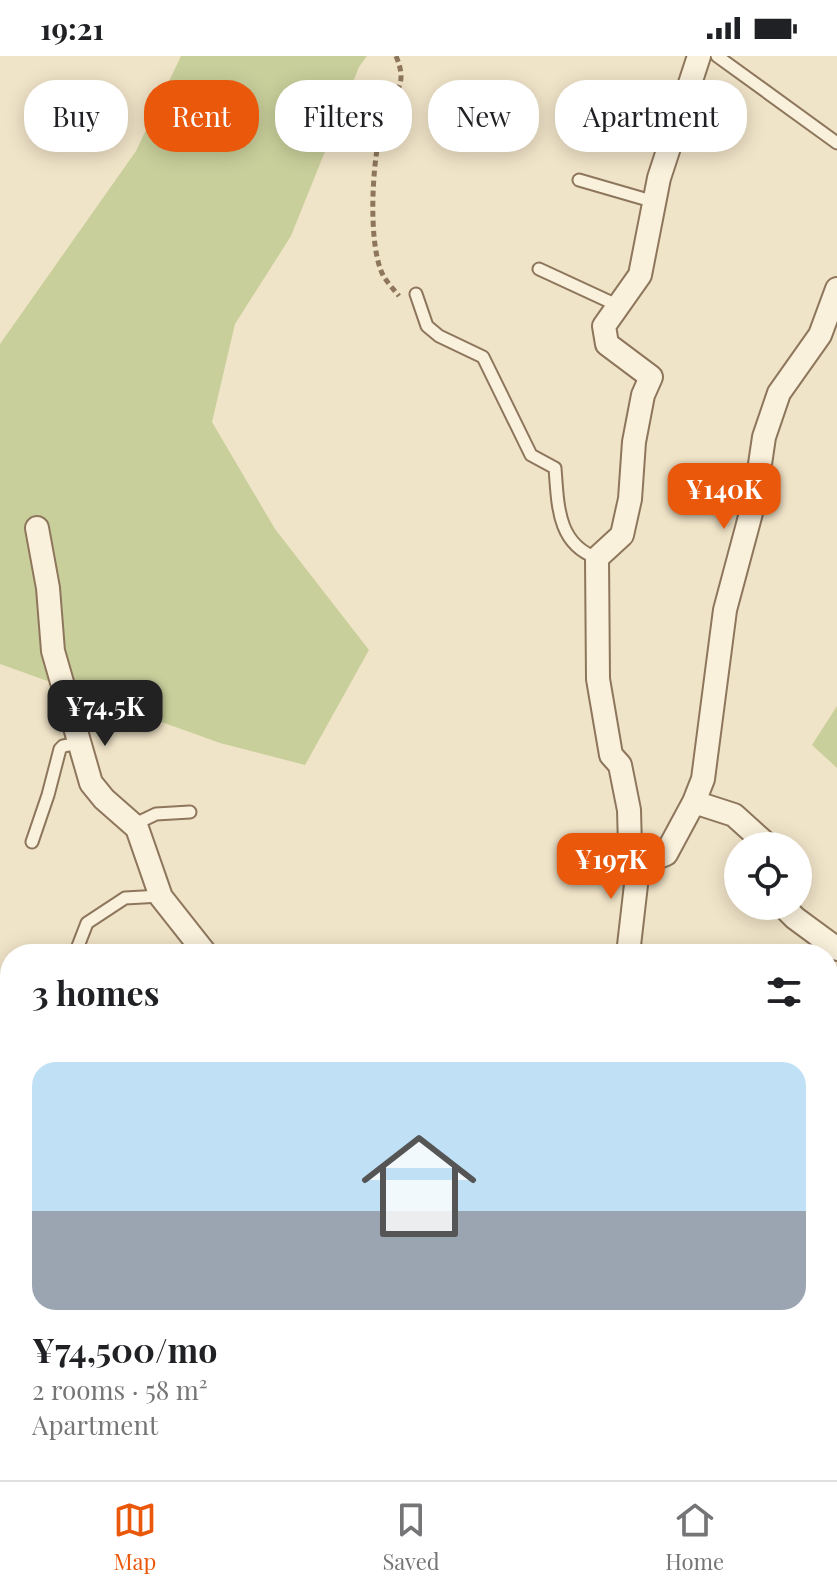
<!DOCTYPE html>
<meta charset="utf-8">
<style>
:root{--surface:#fff;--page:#f6f6f6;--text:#202124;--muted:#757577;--line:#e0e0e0;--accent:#ea580c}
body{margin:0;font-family:"Playfair Display",serif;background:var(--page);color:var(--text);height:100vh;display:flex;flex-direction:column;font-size:30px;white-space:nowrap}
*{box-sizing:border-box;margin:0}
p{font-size:26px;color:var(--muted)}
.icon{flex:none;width:44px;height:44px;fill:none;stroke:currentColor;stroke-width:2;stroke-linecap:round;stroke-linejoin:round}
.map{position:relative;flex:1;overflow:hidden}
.sheet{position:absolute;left:0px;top:888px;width:838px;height:536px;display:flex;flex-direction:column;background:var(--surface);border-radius:32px 32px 0 0;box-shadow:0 4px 20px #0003}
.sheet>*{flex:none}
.top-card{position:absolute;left:24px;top:24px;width:790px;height:72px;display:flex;gap:16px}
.controls{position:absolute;left:724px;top:776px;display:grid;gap:16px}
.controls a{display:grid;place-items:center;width:88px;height:88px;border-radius:50%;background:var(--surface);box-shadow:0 4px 20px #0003;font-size:40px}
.price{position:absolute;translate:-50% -68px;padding:0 18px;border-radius:16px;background:var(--accent);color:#fff;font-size:26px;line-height:52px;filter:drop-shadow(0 2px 4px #0008)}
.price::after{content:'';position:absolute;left:50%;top:48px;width:24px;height:18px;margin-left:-12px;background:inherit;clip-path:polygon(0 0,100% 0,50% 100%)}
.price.active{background:#222;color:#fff}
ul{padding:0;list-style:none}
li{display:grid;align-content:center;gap:16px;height:424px;padding:0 32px}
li+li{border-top:2px solid var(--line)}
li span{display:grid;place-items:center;height:248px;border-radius:24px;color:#555}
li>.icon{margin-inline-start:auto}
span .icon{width:144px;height:144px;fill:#fffc;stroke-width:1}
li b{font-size:34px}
h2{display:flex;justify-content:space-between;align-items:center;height:96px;padding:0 32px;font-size:34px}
.pill{padding:0 28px;border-radius:32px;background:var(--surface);box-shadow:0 4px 20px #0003;font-size:28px;line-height:72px}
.pill.active{background:var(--accent);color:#fff}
.status{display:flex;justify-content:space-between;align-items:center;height:56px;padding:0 40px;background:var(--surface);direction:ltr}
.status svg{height:22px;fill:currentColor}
.menu{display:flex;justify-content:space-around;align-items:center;height:112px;border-top:2px solid var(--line);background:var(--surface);font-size:22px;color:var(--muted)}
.menu a{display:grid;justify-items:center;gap:4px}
.menu .active{color:var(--accent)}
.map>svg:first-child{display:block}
.green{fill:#c9cf9b}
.water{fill:#a9c4bc;stroke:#6f938a;stroke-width:2}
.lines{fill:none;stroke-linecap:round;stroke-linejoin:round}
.lane-casing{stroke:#8d765c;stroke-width:15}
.street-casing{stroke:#8d765c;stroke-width:26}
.path{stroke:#8d765c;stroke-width:5;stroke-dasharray:6 4;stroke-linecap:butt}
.lane{stroke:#faf1dc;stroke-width:11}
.street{stroke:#faf1dc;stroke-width:22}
</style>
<div class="status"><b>19:21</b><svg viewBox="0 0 49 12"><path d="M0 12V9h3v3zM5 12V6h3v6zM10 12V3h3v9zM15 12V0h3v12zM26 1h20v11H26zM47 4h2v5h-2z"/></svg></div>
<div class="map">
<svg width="837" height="1424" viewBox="0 0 837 1424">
<rect width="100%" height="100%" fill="#f0e4c8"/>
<path class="green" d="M 181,0 L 367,0 L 359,11 L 291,180 L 235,268 L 212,366 L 275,473 L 369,594 L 305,709 L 220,687 L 0,608 L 0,288 L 136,95 Z
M 837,650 L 837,712 L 812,689 Z
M 0,1140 L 10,1140 L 10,1414 L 81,1414 L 74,1424 L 0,1424 Z"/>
<path class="water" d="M 837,1249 L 837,1298 L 828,1306 L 828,1257 Z
M 652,1414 L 705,1414 L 694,1424 L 641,1424 Z"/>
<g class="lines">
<defs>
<path id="lane" d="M 717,0 L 837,87
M 579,124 L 655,146
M 539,213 L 619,250
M 416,238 L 427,270 L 439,280 L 483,301 L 531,399 L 555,412 C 558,449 557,488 597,502
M 133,769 L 156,758 L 190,756
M 32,786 L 48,739 L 60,693 L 63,690 L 80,687
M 629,892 L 652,898
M 75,898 L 87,867 L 125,842 L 161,840
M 828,990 L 837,997
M 0,1227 L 10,1220"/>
<path id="street" d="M 37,472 L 48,532 L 53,595 L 91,727 L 104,743 L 137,772 L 161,841 L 206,898
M 694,746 L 734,759 L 764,786 L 764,790
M 644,807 L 630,791 L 629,754 L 620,709 L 611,699 L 598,623 L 597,502 L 622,479 L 630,443 L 634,386 L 643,339 L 651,321 L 607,288 L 604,270 L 640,219 L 659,122 L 699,0
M 783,850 L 795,862 L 837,893
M 628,898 L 637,820 L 644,807 L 666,798 L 694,746 L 703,723 L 725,554 L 755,442 L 764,381 L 779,337 L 820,279 L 837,233
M 828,1226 L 837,1218
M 0,1338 L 10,1339
M 828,1338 L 837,1330
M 253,1414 L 261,1424
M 374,1424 L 380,1414
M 615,1424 L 626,1414
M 731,1424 L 742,1414"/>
</defs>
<use href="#lane" class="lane-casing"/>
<use href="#street" class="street-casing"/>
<path class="path" d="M 396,0 C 408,29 396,32 386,57 C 372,89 366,190 384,221 C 388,227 394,234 399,240"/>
<use href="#lane" class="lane"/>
<use href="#street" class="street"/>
</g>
</svg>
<div class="controls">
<a><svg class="icon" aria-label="locate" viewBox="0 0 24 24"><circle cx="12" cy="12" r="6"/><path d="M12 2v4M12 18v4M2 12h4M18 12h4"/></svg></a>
</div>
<b class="price" style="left:724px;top:475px">¥140K</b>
<b class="price active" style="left:105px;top:692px">¥74.5K</b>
<b class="price" style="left:611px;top:845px">¥197K</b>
<div class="top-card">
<a class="pill">Buy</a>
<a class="pill active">Rent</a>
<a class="pill">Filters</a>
<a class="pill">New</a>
<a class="pill">Apartment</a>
</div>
<section class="sheet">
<h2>3 homes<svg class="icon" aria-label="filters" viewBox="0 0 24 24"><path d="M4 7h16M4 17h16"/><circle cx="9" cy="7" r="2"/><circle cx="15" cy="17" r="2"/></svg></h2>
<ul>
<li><span style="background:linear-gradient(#bfe0f5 60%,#9aa5b1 0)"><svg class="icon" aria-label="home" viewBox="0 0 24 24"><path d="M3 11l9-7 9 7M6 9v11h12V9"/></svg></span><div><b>¥74,500/mo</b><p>2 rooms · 58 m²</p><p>Apartment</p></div></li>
</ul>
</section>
</div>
<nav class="menu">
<a class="active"><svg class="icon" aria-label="map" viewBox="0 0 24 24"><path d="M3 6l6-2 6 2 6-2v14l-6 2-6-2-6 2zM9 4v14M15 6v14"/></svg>Map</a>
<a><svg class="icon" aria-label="saved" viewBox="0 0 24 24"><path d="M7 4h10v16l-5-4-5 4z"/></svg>Saved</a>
<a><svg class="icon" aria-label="home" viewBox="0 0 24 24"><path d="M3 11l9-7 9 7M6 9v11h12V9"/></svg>Home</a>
</nav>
